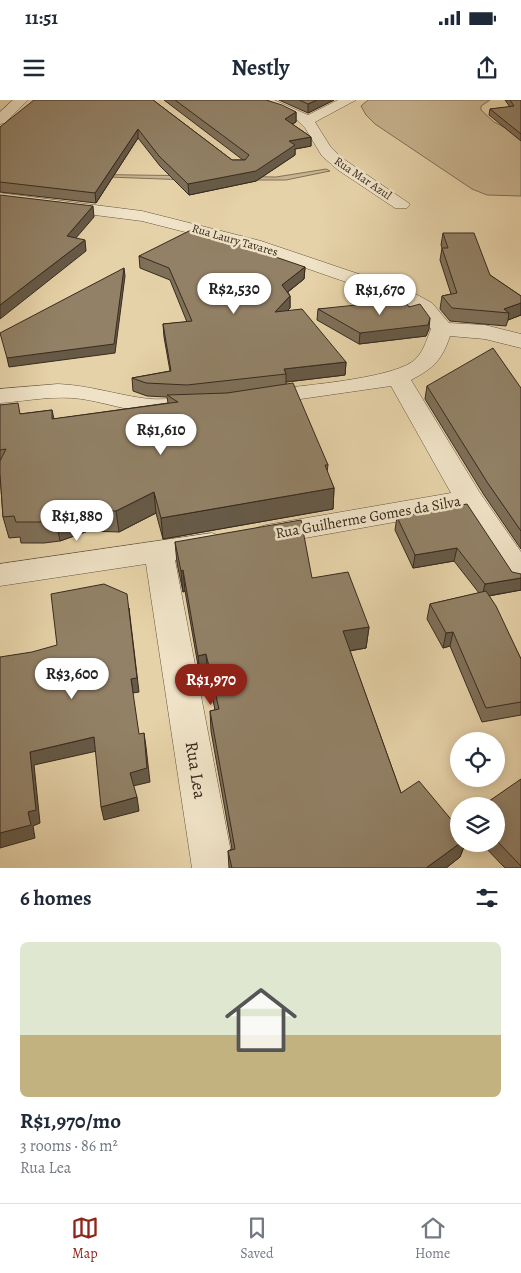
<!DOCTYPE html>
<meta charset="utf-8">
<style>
:root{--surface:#fff;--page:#f2f2f3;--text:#1f2937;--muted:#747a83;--line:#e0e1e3;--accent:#8f2418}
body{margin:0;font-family:Alegreya,serif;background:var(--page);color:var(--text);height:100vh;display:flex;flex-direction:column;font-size:19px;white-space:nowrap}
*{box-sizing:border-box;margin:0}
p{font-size:16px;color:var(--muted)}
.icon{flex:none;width:28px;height:28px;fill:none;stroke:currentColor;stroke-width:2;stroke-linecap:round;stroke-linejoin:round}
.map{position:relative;height:768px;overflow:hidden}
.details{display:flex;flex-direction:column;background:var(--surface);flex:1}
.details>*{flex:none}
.fabs{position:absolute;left:450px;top:632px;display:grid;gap:10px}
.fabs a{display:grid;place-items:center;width:55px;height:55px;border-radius:50%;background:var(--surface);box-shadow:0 2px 12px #0003;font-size:25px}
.price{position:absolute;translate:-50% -42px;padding:0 11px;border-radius:18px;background:#fff;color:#222;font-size:16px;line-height:32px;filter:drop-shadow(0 1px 2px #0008)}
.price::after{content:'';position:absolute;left:50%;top:30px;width:15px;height:11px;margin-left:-8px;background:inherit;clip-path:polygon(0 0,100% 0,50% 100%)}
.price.selected{background:var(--accent);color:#fff}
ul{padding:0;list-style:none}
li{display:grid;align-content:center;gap:10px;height:265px;padding:0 20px}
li+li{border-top:1px solid var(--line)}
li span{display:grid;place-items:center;height:155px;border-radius:8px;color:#555}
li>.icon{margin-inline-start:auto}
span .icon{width:90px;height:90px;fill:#fffc;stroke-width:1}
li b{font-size:21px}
h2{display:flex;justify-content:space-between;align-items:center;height:60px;padding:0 20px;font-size:21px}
.status{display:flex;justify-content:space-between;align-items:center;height:35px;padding:0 25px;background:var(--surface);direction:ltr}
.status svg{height:14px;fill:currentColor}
header{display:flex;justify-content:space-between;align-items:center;height:65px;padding:0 20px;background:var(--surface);font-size:22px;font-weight:700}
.tab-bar{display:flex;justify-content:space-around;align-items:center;height:70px;border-top:1px solid var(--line);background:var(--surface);font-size:14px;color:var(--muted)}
.tab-bar a{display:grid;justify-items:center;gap:2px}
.tab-bar .selected{color:var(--accent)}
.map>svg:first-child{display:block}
.green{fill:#c8b591;stroke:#807058}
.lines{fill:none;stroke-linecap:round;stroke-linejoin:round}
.minor-casing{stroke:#635441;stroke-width:1}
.minor{fill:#efe2c6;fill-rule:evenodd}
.wall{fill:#7e6f58;stroke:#372a1f}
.shaded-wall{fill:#665a47;stroke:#372a1f}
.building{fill:#928166;stroke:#372a1f}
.labels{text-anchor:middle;stroke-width:5;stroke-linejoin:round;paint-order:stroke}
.far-street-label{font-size:12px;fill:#372a1f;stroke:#efe2c6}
.street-label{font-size:15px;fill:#372a1f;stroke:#efe2c6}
.near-street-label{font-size:18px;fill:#372a1f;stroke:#efe2c6}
</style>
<div class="status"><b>11:51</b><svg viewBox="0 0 49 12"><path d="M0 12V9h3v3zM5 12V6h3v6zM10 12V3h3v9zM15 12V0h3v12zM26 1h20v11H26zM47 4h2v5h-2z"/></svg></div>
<header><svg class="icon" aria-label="menu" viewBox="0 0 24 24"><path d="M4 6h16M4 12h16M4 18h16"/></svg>Nestly<svg class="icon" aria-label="share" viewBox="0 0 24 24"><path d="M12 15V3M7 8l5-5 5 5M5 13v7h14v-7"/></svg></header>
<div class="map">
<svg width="521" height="768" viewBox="0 0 521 768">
<rect width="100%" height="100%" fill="#e6d2a8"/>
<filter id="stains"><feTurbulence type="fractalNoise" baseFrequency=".004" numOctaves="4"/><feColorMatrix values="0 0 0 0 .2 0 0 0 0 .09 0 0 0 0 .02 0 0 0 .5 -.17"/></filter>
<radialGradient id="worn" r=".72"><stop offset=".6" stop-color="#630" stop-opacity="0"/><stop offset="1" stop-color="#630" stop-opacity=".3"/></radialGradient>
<path class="green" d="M 368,0 L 490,0 L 481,6 L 481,10 L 494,22 L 521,36 L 521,96 L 487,95 L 472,89 L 375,24 L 366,15 L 361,6 Z
M 326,69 L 330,71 L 286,80 L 190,80 L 52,75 L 64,74 L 276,77 Z"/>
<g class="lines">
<defs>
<path id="minor" d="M 13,0 L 28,0 L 5,23 L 0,24 L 0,12 Z
M 251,0 L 274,0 L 308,15 L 338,0 L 356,0 L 315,22 L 330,46 L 342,58 L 410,104 L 407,108 L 395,108 L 338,70 L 322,56 L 305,28 L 297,20 L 283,12 L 253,3 Z
M 0,93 L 142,111 L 261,141 L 412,192 L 432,203 L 449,223 L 485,225 L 521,234 L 521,248 L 485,239 L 450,236 C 442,260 434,268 411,280 L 480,393 L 521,452 L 521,487 L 510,484 L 462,410 L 266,445 L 256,442 L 251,435 L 256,428 L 266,425 L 451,393 L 391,286 L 259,305 L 250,303 L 247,298 L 250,293 L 259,291 C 295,286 385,280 412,262 C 423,254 426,241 431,229 L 418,211 L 398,200 L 248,148 L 142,121 L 0,103 Z
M 58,284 C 87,285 114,294 142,298 C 159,301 176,297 193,301 L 196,306 L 193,311 C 155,321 119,305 82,299 C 55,295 27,301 0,303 L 0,289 Z
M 212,433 L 223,437 L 227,444 L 223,451 L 175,460 L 234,768 L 192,768 L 146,464 L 0,486 L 0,464 Z"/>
</defs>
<use href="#minor" class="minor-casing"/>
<use href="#minor" class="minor"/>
</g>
<path class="wall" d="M 153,0 L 232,60 L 243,60 L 164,0 L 266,0 L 296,12 L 296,22 L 292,24 L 311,37 L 311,46 L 295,49 L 295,55 L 256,81 L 189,95 L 160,66 L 138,38 L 96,103 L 0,92 L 0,27 Z
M 279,0 L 334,0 L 308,13 Z
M 505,0 L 521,0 L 521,41 L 489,15 L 490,9 L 510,7 Z
M 443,133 L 490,175 L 521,196 L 521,215 L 508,220 L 506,226 L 450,221 L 440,209 L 442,196 L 451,194 L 440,160 L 442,148 L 441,145 Z
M 139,156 L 305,167 L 304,179 L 288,192 L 290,196 L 290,208 L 287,211 L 346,262 L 345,275 L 286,282 L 286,284 L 328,365 L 327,372 L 334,388 L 333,409 L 163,439 L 156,413 L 119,432 L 88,431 L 60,441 L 44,443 L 21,443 L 20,437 L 9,438 L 3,417 L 0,374 L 0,305 L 20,314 L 52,310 L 54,319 L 168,303 L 167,297 L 147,296 L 133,291 L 132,278 L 170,271 L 164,237 L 163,224 L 187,222 L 170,180 L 140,168 Z
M 409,207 L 429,229 L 426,236 L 359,244 L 317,220 L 318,209 Z
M 427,286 L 521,288 L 521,449 L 484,395 L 425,299 Z
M 397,417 L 512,472 L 521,490 L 489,496 L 521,559 L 521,615 L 482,622 L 450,546 L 443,548 L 427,519 L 430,504 L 479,493 L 454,461 L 413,468 L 395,430 Z
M 175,442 L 312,478 L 369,527 L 366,548 L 350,551 L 401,693 L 459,744 L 465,744 L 460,757 L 446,768 L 229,768 L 228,751 L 232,749 L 211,631 L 210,611 L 215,610 L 208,575 L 200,577 L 185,491 L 183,492 L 177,463 Z
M 521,679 L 521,768 L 505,768 L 482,744 L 496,744 L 496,706 Z"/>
<path class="shaded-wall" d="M 317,0 L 334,0 L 308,13 L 308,4 Z
M 296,12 L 296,22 L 285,28 L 285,19 Z
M 138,29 L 138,38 L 96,103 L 95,93 Z
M 311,37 L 311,46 L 295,49 L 295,55 L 256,81 L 189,95 L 188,84 L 289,41 Z
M 93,106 L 94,117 L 69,146 L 67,136 Z
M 85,140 L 86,151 L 0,219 L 0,205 Z
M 305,167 L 304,179 L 281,197 L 282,185 Z
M 124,168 L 125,176 L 115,253 L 9,267 L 7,258 Z
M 290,196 L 290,208 L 274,225 L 275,212 Z
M 521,203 L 521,215 L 508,220 L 509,213 L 504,209 Z
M 430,218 L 429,229 L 426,236 L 359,244 L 360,233 Z
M 346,262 L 345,275 L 286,282 L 286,274 L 284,269 Z
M 334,388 L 333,409 L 163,439 L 161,418 Z
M 154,392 L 156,413 L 119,432 L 116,411 Z
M 85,410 L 88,431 L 60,441 L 56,420 Z
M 457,448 L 454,461 L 413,468 L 415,455 Z
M 183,470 L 185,491 L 183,492 L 181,471 Z
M 521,478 L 521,490 L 482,497 L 485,484 Z
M 129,508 L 139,592 L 133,593 L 131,579 Z
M 369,527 L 366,548 L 341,552 L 343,531 Z
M 453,532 L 450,546 L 443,548 L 446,533 Z
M 206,554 L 208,575 L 200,577 L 198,556 Z
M 144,633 L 146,647 L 150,682 L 133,686 L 130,673 Z
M 94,637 L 97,651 L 34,665 L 40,723 L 33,726 L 35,738 L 0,748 L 0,733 L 28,712 L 30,652 Z
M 137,697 L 139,711 L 104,720 L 101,707 Z
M 459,744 L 465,744 L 460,757 L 446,768 L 426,768 Z"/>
<path class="building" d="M 34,0 L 153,0 L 232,60 L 245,60 L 249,55 L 175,0 L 266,0 L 282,5 L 296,12 L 285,19 L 311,37 L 289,41 L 295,45 L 256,71 L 188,84 L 159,56 L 138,29 L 95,93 L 0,82 L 0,27 Z
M 299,0 L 317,0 L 308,4 Z
M 510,0 L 521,0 L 521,34 L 490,9 L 514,6 Z
M 0,95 L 93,106 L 67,136 L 85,140 L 0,205 Z
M 193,129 L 305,167 L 282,185 L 290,196 L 275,212 L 302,209 L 346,262 L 284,269 L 286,274 L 187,285 L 146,283 L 132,278 L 171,271 L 163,224 L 192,221 L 169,168 L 139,156 Z
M 443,133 L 474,133 L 490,175 L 521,196 L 521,203 L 504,209 L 509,213 L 452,208 L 442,196 L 457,193 L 442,148 L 448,148 Z
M 124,168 L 114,244 L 7,258 L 0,233 Z
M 404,200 L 409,207 L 420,204 L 430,218 L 428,225 L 360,233 L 318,209 Z
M 493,248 L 521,288 L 521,431 L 487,382 L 427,286 Z
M 293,283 L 328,365 L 325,365 L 334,388 L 161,418 L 154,392 L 116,411 L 85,410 L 56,420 L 39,422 L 16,422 L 14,416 L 3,417 L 0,374 L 0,361 L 6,349 L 0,350 L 0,305 L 18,303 L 20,314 L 52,310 L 52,319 L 178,302 L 167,295 L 227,293 Z
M 467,404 L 512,472 L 521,474 L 521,478 L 485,484 L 457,448 L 415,455 L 397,417 Z
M 301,420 L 312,478 L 348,472 L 369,527 L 343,531 L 401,693 L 419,681 L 459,729 L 459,744 L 426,768 L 232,768 L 228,751 L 235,749 L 210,611 L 219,609 L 206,554 L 198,556 L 183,470 L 181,471 L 175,442 Z
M 104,484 L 127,494 L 137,578 L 131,579 L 139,634 L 144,633 L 147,668 L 130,673 L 137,697 L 101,707 L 94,637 L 30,652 L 36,710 L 28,712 L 31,725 L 0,733 L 0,557 L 32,552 L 57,545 L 51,494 Z
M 486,491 L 496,506 L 521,559 L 521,602 L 486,608 L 453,532 L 446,533 L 430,504 Z
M 521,679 L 521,766 L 496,740 L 496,706 L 482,706 Z"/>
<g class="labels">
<g class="far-street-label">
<text transform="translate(363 78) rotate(34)" y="4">Rua Mar Azul</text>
<text transform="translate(235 140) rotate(16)" y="4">Rua Laury Tavares</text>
</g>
<g class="street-label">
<text transform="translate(368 417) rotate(-10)" y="5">Rua Guilherme Gomes da Silva</text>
</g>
<g class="near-street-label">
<text transform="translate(196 670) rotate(81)" y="6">Rua Lea</text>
</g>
</g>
<rect width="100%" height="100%" filter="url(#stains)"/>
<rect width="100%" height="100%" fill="url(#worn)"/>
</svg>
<div class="fabs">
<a><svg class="icon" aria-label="locate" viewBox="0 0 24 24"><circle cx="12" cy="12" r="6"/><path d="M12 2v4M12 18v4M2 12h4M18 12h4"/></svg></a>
<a><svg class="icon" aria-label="layers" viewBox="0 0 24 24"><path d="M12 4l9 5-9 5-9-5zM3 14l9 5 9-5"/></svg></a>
</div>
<b class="price" style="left:234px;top:215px">R$2,530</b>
<b class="price" style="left:380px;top:216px">R$1,670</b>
<b class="price" style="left:161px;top:356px">R$1,610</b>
<b class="price" style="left:77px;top:442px">R$1,880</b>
<b class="price" style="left:72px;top:600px">R$3,600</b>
<b class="price selected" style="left:211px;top:606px">R$1,970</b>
</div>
<section class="details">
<h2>6 homes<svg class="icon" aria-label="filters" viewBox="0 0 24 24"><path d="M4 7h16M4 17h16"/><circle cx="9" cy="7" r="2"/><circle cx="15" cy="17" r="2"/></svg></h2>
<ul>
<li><span style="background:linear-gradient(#dfe7d0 60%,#c2b280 0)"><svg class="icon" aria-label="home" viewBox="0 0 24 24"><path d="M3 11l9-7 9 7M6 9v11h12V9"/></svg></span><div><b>R$1,970/mo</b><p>3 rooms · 86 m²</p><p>Rua Lea</p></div></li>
</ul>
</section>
<nav class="tab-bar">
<a class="selected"><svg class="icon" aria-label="map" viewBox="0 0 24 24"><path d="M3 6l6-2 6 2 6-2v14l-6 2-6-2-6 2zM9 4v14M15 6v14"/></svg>Map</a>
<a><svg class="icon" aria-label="saved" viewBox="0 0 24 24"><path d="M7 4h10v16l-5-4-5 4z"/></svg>Saved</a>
<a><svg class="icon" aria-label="home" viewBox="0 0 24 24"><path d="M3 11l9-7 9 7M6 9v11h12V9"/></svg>Home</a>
</nav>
